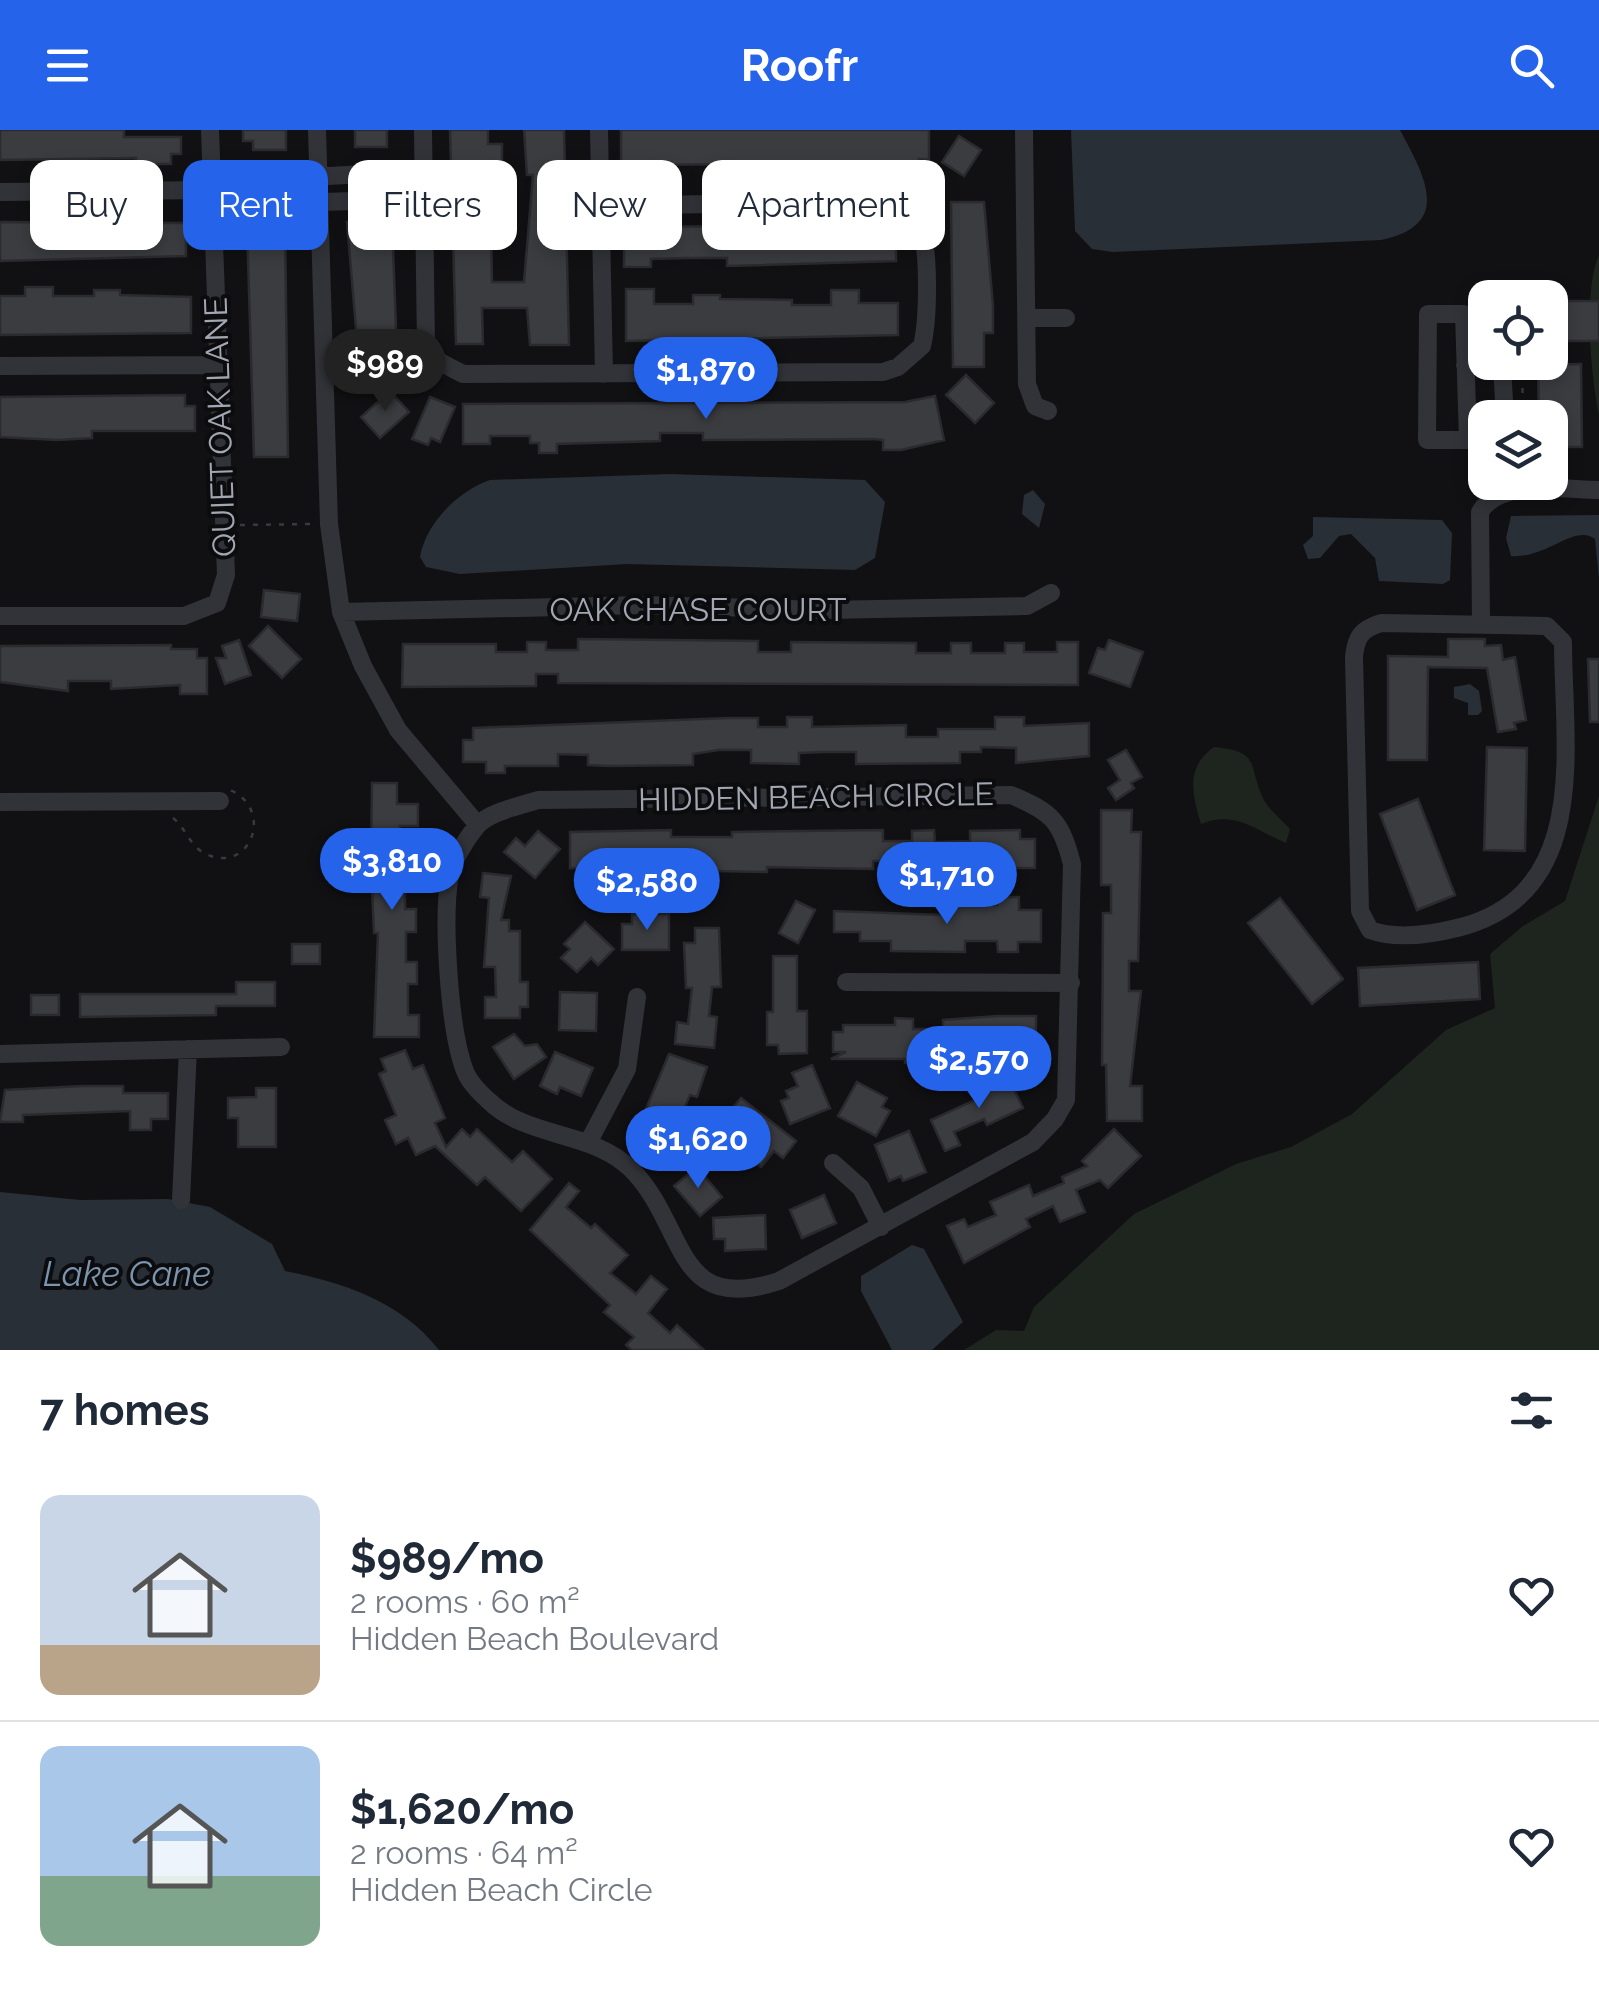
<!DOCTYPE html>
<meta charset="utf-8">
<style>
:root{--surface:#fff;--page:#f6f6f7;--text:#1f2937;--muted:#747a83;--line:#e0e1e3;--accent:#2563eb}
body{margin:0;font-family:Raleway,sans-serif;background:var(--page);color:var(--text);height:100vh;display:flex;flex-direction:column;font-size:38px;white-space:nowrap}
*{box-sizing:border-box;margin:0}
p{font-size:32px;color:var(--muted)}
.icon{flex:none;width:55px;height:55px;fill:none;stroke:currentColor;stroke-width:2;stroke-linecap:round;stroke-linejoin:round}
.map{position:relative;height:1220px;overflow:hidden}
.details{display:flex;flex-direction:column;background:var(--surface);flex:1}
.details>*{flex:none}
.banner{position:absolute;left:30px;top:30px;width:1000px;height:90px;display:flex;gap:20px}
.fabs{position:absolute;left:1468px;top:150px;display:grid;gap:20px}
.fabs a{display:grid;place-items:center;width:100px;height:100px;border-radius:20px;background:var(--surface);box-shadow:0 5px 15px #0003;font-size:50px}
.price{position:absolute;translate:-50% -85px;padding:0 22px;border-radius:35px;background:var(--accent);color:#fff;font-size:32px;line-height:65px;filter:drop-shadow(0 2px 5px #0008)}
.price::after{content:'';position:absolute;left:50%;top:60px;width:30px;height:22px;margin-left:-15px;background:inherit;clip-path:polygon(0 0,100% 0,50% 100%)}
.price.selected{background:#222;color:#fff}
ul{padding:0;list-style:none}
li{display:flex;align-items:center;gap:30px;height:250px;padding:0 40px}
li+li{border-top:2px solid var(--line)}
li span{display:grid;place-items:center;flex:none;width:280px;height:200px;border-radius:20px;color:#555}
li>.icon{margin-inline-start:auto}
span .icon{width:120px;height:120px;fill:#fffc;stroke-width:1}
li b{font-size:42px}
h2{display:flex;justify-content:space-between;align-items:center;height:120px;padding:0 40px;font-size:42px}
.tag{padding:0 35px;border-radius:20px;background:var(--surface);box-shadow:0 5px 15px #0003;font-size:35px;line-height:90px}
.tag.selected{background:var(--accent);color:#fff}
header{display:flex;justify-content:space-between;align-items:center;height:130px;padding:0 40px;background:var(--accent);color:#fff;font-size:45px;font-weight:700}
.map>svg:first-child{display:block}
.green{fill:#1d251e}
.water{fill:#282f36}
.building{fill:#3b3c40;stroke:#2b2b2f;stroke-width:2.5}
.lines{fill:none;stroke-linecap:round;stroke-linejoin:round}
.path{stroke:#383a3f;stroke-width:2.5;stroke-dasharray:5 8;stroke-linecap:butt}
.minor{stroke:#323338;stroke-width:18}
.labels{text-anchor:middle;stroke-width:8;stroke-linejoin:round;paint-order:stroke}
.street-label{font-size:32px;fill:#a2a7b3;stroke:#0c0c0e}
.water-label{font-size:35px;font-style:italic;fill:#7995af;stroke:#0c0c0e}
</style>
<header><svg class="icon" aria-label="menu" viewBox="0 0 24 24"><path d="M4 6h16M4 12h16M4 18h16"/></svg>Roofr<svg class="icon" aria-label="search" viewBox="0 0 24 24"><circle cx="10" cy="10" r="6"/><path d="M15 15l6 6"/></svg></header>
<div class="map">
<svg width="1599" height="1220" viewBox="0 0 1599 1220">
<rect width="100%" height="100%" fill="#111113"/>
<path class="green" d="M 1599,125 L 1599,285 C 1591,247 1583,159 1599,125 Z
M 1214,617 C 1262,622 1247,634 1263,668 C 1268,679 1281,689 1290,699 L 1286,713 C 1254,700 1237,680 1201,694 C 1192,663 1185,638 1214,617 Z
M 1599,666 L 1599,1220 L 964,1220 L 996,1200 L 1024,1201 L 1034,1177 L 1134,1084 L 1236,1034 L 1291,1017 L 1352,984 L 1446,900 L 1495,878 L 1490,824 L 1523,796 L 1565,771 Z"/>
<path class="water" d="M 1071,0 L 1400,0 C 1424,45 1454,95 1381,110 L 1113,122 L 1092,119 L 1075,101 Z
M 669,344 L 865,350 L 885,372 L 875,428 L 855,440 L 627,434 L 460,444 L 426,437 L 420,427 C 426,393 458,361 490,350 Z
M 1033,360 L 1045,374 L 1039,398 L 1022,384 L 1024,365 Z
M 1599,385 L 1599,448 L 1595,409 C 1575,393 1546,429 1511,426 L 1506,408 L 1511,386 Z
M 1313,387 L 1442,390 L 1452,403 L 1450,450 L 1443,454 L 1379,451 L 1375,428 L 1351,404 L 1339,406 L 1320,428 L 1308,429 L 1303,415 L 1313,406 Z
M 1470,554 L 1479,561 L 1482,581 L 1478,585 L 1468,585 L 1468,573 L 1454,568 L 1454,557 Z
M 0,1062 L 80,1070 L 168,1069 L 210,1077 L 272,1114 L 285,1141 C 344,1153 401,1171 439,1220 L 0,1220 Z
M 912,1115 L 924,1119 L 963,1192 L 932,1220 L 892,1220 L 861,1161 L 861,1146 Z"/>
<path class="building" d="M 0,0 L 124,0 L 124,7 L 181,7 L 181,24 L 171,24 L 171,34 L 136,34 L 136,28 L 0,30 Z
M 243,0 L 286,0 L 286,20 L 253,20 L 253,11 L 243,11 Z
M 355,0 L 387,0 L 387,17 L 355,17 Z
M 450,0 L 488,0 L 488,14 L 502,14 L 502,41 L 490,41 L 492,152 L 524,152 L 533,45 L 527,45 L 524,0 L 564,0 L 569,215 L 530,215 L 527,178 L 482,178 L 483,214 L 456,214 Z
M 621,0 L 929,0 L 929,30 L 919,29 L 919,37 L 902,37 L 902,33 L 621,35 Z
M 959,6 L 981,20 L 964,46 L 942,32 Z
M 951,72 L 984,72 L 993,176 L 993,203 L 984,203 L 984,237 L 953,237 Z
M 0,92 L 186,93 L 186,126 L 0,131 Z
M 347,92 L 392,92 L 398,252 L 361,258 Z
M 247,95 L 285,95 L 288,327 L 254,327 Z
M 886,95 L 886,106 L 896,106 L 896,131 L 727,136 L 727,128 L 687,128 L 651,129 L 651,137 L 624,137 L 624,97 Z
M 25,157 L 53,157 L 53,166 L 94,166 L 94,160 L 120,160 L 120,165 L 191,167 L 191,203 L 0,205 L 0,166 L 25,166 Z
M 626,159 L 654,159 L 654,174 L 693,174 L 693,165 L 720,165 L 720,169 L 792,170 L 792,175 L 831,175 L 831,160 L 859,160 L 859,173 L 898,173 L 898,205 L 626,211 Z
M 1550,171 L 1599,171 L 1599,211 L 1550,211 Z
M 1581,234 L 1582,317 L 1550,317 L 1550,288 L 1539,288 L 1538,235 Z
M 966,245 L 994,273 L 975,293 L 946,265 Z
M 390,261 L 409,282 L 380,308 L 361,287 Z
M 185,265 L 185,276 L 195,276 L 195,301 L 92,301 L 92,308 L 57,310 L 0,307 L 0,267 Z
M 935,266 L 944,310 L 901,320 L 883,320 L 883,310 L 874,309 L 703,310 L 703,303 L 660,303 L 660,311 L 557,314 L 557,323 L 539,323 L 539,313 L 530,313 L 530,306 L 490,306 L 490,314 L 463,314 L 463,274 L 905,272 Z
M 430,267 L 455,277 L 440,312 L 431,308 L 428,315 L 412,309 Z
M 264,460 L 300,464 L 297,491 L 261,487 Z
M 268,496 L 301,529 L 282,548 L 249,516 Z
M 578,509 L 758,511 L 758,522 L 791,522 L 791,512 L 916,513 L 916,523 L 951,523 L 951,513 L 971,513 L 971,523 L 1005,523 L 1005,513 L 1024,513 L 1024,522 L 1057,522 L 1057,512 L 1078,512 L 1078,555 L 558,553 L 558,544 L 536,544 L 536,556 L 402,557 L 403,514 L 496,514 L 496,522 L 527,522 L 527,512 L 546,512 L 546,520 L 578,520 Z
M 1448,509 L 1485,509 L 1485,516 L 1501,515 L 1503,530 L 1515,527 L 1526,590 L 1514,593 L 1516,599 L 1498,602 L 1487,538 L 1428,537 L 1427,630 L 1388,630 L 1388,526 L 1448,527 Z
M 239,510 L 251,545 L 225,554 L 216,528 L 226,528 L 222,516 Z
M 1109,510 L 1143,522 L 1130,557 L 1089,543 L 1098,518 L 1105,520 Z
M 171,515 L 171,519 L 197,519 L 197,528 L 207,528 L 207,564 L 180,564 L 180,555 L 111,559 L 111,551 L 68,551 L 68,561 L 0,552 L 0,516 Z
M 1588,529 L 1599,529 L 1599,592 L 1590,592 Z
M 787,587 L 812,587 L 812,597 L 906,595 L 906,607 L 938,607 L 938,599 L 995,599 L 995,587 L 1024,587 L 1024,596 L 1089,593 L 1089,626 L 1016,633 L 1016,618 L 981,617 L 981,622 L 960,622 L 960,633 L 856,634 L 856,622 L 823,622 L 799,623 L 799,634 L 751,633 L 751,620 L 718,620 L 693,624 L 693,635 L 610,636 L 588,635 L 588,625 L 558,624 L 558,636 L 505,636 L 505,643 L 486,643 L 486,632 L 463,632 L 463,610 L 473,610 L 473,598 L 728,588 L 758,588 L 758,597 L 787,597 Z
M 1487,617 L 1527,618 L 1525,721 L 1484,720 Z
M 1126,620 L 1142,647 L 1131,653 L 1134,658 L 1116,670 L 1108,658 L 1120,650 L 1108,630 Z
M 372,653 L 397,653 L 397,674 L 418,674 L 418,696 L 400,696 L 401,722 L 412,721 L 413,745 L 405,745 L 405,779 L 416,779 L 416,802 L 406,802 L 406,832 L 417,832 L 417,854 L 408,854 L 408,885 L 419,885 L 419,907 L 374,907 L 378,803 L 374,803 L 371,736 Z
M 1418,669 L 1455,765 L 1417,780 L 1380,684 Z
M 1101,680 L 1132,680 L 1131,702 L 1141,702 L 1138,831 L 1129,831 L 1129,861 L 1141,861 L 1130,956 L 1142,956 L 1142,991 L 1107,991 L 1106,935 L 1102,935 L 1103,783 L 1111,783 L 1111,755 L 1101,755 Z
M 671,700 L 671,707 L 732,707 L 732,702 L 883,700 L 883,711 L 912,711 L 912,701 L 934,700 L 935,712 L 970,711 L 970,701 L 1020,700 L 1020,709 L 1035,709 L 1035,738 L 999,738 L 999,721 L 978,721 L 978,739 L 901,737 L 901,731 L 873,731 L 873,739 L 767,737 L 767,742 L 570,738 L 570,702 Z
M 538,701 L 560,719 L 535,748 L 504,722 L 516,708 L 525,716 Z
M 483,743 L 511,746 L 501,790 L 509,790 L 509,801 L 520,801 L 520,852 L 528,852 L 528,877 L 520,877 L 520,888 L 485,888 L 485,867 L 496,867 L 495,837 L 484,837 L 489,768 L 480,767 Z
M 997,767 L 1019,767 L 1019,780 L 1041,780 L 1041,812 L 1018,812 L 1018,822 L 998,822 L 997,811 L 965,811 L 965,822 L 891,821 L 891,811 L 860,811 L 860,802 L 834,802 L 834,781 L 943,785 L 944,774 L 997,775 Z
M 1280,768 L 1343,849 L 1312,874 L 1248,793 Z
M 796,771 L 815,780 L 798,813 L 779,803 Z
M 632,784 L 669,784 L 669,820 L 622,820 L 622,794 L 632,794 Z
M 585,792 L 614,819 L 598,835 L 591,828 L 577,842 L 561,828 L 570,819 L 564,814 Z
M 695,798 L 719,798 L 721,857 L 712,857 L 709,886 L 717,887 L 714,918 L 675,914 L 677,892 L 688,894 L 692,858 L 686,858 L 684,813 L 695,813 Z
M 292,814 L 320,814 L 320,834 L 292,834 Z
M 773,826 L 797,826 L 797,881 L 807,881 L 807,923 L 779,924 L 778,915 L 767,915 L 767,882 L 773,882 Z
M 1478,832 L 1480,869 L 1360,876 L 1358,838 Z
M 236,852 L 275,852 L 275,876 L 216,876 L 216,885 L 80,887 L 80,864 L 236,864 Z
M 560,862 L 597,863 L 596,901 L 559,900 Z
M 31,865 L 59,865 L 59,885 L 31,885 Z
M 997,886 L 1036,886 L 1036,918 L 1026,918 L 1026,930 L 1007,930 L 1007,918 L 980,918 L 980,926 L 922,922 L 922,933 L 905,933 L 905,929 L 831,929 L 846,922 L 833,922 L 833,902 L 843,902 L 843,895 L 895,895 L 895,888 L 913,889 L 913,899 L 943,899 L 943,890 Z
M 514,904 L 525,916 L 537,914 L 546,927 L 514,949 L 493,917 Z
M 405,920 L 413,939 L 423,935 L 445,988 L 435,993 L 446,1017 L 462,999 L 470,1007 L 477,999 L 512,1032 L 523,1021 L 552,1049 L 521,1081 L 485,1047 L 477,1055 L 435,1016 L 416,1025 L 408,1008 L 396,1014 L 385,990 L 396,985 L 379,944 L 386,941 L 381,929 Z
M 555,922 L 593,938 L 581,966 L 560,957 L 557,964 L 540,956 Z
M 669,924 L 707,937 L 697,967 L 690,965 L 678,992 L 686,995 L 677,1015 L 668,1011 L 664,1021 L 642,1011 L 652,990 L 643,986 Z
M 812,935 L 830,978 L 790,994 L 781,971 L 789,968 L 786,961 L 798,956 L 792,943 Z
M 1006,943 L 1023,978 L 987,995 L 984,989 L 954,1002 L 960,1015 L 945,1021 L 931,990 L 984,966 L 979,956 Z
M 857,952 L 887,968 L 882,977 L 890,981 L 876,1006 L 838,986 Z
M 83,956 L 123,956 L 123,963 L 168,963 L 168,989 L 151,989 L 151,1000 L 130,1000 L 130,981 L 23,985 L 23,992 L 0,992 L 5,960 Z
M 256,958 L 276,958 L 276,1017 L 238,1017 L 238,988 L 228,988 L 228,968 L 256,967 Z
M 741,968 L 796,1011 L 783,1028 L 774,1021 L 761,1037 L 728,1012 L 740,997 L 726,986 Z
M 1114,999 L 1141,1026 L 1108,1058 L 1100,1050 L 1076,1060 L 1085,1082 L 1060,1092 L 1053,1076 L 1026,1089 L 1030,1097 L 964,1133 L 947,1096 L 964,1089 L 968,1097 L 996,1085 L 990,1072 L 1029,1055 L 1033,1066 L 1064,1053 L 1062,1047 L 1087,1036 L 1082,1031 Z
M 909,1001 L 926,1042 L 903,1051 L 901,1046 L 889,1051 L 875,1015 Z
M 697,1037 L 722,1067 L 700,1086 L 674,1056 Z
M 569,1053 L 579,1061 L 566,1077 L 591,1098 L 595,1094 L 628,1125 L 610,1143 L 636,1164 L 651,1146 L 667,1159 L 648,1183 L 670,1203 L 677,1195 L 704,1220 L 632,1220 L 626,1215 L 634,1207 L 604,1182 L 610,1175 L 530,1100 Z
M 824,1065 L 836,1093 L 802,1108 L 790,1080 Z
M 765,1085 L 766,1119 L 725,1121 L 725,1109 L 714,1109 L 713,1088 Z"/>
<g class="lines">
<path class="path" d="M 1522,232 L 1523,288
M 240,395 L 312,394
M 173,688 C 186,698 189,715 204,723 C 249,747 276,680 230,660"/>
<path class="minor" d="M 317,0 L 329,394 L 341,482 L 363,536 L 398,600 L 477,694
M 423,0 L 426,216 L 440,232 L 463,244 L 883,242 L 898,237 L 922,216 C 928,191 931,111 917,91 C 909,78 898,76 884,71 L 601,76
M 599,0 L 604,244
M 1024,0 L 1027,254 L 1035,276 L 1048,281
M 212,60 L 254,74 L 422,69
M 0,62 L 212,60 L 253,50 L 421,41
M 1428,184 L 1464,184 L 1468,310 L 1427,310 Z
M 1026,188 L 1066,188
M 1465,235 L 1502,236 L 1505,288
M 0,236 L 219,235
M 341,482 L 643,475 L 826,480 L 1027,476 L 1051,463
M 0,486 L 184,486 L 217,473 L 226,445 L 210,0
M 1381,493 L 1547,496 L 1563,512 C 1563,616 1592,762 1461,797 C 1434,804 1397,810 1370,800 L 1360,781 L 1354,527 C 1356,506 1362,499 1381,493 Z
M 1481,493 L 1480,382 C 1500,348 1564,360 1599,360
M 1011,665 C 1052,682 1061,691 1072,734 L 1066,970 L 1055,989 L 1033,1012 L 779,1151 C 672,1186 688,1096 631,1039 C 591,1000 528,1009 489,971 C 480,963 469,952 465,941 C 449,900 442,788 450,744 C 453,730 467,708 476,697 C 488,682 520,676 538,670 Z
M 0,672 L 220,671
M 846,852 L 1071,853
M 0,924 L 281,917
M 589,1011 L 627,939 L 637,867
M 833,1033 L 861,1058 L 881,1097
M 181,1070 L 188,919"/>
</g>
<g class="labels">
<g class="street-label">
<text transform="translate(220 297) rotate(-92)" y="11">QUIET OAK LANE</text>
<text x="698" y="491">OAK CHASE COURT</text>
<text transform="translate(816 667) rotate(-1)" y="11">HIDDEN BEACH CIRCLE</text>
</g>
<g class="water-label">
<text x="127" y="1156">Lake Cane</text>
</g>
</g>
</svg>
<div class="fabs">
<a><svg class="icon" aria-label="locate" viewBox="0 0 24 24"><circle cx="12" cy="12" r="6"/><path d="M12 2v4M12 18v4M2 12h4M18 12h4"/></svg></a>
<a><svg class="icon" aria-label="layers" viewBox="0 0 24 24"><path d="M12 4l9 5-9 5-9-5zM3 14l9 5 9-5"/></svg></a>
</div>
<b class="price selected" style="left:385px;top:284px">$989</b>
<b class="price" style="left:706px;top:292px">$1,870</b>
<b class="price" style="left:392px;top:783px">$3,810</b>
<b class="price" style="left:947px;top:797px">$1,710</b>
<b class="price" style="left:647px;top:803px">$2,580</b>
<b class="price" style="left:979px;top:981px">$2,570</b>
<b class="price" style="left:698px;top:1061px">$1,620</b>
<div class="banner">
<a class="tag">Buy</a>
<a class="tag selected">Rent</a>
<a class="tag">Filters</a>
<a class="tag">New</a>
<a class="tag">Apartment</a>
</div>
</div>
<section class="details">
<h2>7 homes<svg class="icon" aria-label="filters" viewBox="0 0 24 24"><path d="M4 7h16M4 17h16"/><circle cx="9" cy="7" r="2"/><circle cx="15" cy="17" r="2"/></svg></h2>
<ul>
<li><span style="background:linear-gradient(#c9d6e8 75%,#b9a48a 0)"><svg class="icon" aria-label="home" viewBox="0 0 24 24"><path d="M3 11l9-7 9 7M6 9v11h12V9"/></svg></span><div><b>$989/mo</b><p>2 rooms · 60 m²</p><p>Hidden Beach Boulevard</p></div><svg class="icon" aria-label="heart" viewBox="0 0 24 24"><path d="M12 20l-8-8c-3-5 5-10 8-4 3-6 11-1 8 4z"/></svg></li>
<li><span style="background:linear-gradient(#a9c7e8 65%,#7fa58c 0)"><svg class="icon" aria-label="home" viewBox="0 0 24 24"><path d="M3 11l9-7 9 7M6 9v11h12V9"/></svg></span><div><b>$1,620/mo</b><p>2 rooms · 64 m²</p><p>Hidden Beach Circle</p></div><svg class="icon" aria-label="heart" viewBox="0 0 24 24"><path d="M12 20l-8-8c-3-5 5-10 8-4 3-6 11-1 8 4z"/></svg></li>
</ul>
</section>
